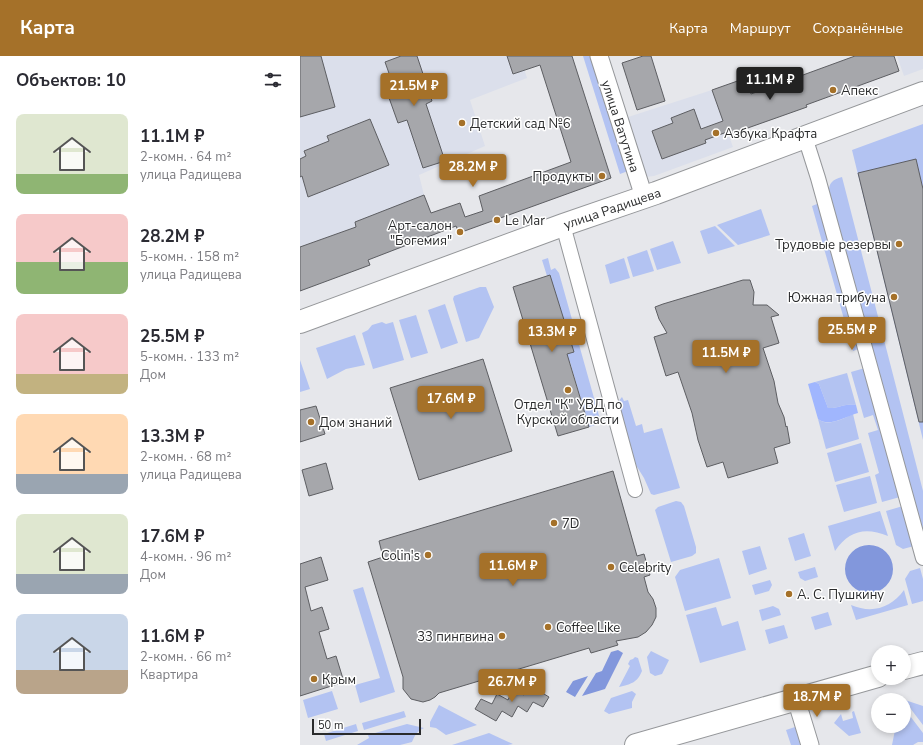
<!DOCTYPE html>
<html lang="ru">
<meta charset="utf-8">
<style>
:root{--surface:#fff;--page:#f2f2f3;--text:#2b2b33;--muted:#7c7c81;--accent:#a57129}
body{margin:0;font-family:"Nunito Sans",sans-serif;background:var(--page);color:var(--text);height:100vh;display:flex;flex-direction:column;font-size:15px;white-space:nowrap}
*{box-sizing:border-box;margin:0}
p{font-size:13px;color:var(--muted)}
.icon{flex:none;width:22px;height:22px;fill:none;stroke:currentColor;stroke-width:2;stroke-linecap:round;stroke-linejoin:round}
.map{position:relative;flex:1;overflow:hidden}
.sheet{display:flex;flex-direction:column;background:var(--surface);width:300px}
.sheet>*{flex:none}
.buttons{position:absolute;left:571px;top:589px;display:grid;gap:8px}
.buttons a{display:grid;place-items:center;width:40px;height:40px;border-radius:50%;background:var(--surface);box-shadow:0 2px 6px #0003;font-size:20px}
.scale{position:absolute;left:12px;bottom:10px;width:109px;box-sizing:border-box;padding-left:4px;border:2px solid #2a2b2c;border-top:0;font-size:11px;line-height:14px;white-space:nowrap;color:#2a2b2c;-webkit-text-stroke:3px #fff;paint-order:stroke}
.price{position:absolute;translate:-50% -34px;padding:0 9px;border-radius:4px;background:var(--accent);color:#fff;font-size:13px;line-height:26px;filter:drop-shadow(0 1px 2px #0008)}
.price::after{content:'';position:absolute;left:50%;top:24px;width:12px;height:9px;margin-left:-6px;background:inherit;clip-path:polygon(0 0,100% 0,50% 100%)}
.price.current{background:#222;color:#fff}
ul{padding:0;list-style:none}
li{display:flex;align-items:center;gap:12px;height:100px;padding:0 16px}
li span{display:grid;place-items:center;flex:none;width:112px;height:80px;border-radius:8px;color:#555}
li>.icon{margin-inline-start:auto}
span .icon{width:48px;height:48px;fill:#fffc;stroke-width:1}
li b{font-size:17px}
h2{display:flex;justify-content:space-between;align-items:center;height:48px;padding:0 16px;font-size:17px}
header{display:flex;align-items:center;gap:24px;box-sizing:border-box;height:56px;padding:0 20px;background:var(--accent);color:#fff}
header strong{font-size:19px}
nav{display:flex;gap:22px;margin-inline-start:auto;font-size:14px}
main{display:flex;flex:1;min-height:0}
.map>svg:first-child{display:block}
.built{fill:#dbdfeb}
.green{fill:#b3c3f2}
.forest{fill:#a0b6fe}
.water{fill:#8297dc}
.building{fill:#a6a7ab;stroke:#5d5e62}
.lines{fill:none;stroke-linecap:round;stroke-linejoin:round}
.minor-casing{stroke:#95979a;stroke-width:16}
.tertiary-casing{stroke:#95979a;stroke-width:19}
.primary-casing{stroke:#95979a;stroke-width:24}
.minor{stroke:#fff;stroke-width:14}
.tertiary{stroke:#fff;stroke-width:17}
.primary{stroke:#fff;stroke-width:22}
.poi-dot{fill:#a57129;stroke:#fff;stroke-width:1.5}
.labels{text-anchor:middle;stroke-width:3;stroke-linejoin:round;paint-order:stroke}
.poi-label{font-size:13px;fill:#2a2b2c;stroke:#fff;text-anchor:start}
.street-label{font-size:13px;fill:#2a2b2c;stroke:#fff}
</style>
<header>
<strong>Карта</strong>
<nav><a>Карта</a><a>Маршрут</a><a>Сохранённые</a></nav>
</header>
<main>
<section class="sheet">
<h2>Объектов: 10<svg class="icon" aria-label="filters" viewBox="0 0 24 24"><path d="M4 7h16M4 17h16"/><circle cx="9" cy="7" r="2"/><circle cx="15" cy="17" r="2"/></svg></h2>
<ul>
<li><span style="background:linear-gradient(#dfe7d0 75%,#8fb573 0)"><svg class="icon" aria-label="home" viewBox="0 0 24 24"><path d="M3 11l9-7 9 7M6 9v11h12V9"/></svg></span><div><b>11.1M ₽</b><p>2-комн. · 64 m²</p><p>улица Радищева</p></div></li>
<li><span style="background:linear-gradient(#f6c9c9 60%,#8fb573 0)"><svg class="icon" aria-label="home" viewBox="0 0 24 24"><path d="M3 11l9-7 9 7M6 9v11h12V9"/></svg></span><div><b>28.2M ₽</b><p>5-комн. · 158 m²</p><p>улица Радищева</p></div></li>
<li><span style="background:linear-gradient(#f6c9c9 75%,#c2b280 0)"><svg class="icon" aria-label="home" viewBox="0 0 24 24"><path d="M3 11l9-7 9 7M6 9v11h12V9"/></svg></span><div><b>25.5M ₽</b><p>5-комн. · 133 m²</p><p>Дом</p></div></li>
<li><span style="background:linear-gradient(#ffd9b3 75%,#9aa5b1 0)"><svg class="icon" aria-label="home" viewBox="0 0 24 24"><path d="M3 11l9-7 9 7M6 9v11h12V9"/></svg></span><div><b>13.3M ₽</b><p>2-комн. · 68 m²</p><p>улица Радищева</p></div></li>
<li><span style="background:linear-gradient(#dfe7d0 75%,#9aa5b1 0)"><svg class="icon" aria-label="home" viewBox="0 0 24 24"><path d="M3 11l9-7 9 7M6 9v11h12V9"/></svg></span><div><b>17.6M ₽</b><p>4-комн. · 96 m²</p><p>Дом</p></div></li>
<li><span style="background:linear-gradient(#c9d6e8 70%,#b9a48a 0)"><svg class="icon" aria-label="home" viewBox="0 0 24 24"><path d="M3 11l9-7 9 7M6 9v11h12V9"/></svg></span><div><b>11.6M ₽</b><p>2-комн. · 66 m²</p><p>Квартира</p></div></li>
</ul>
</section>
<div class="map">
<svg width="623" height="689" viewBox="0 0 623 689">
<rect width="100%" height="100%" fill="#e6e7eb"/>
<path class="built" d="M 0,0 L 220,0 L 227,22 L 170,44 L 185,90 L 119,119 L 124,139 L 138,177 L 69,204 L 70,209 L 0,235 Z
M 597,0 L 623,0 L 623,13 L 604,20 Z
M 412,34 L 433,91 L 354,120 L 345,121 L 325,62 Z"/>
<path class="green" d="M 283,0 L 292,0 L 328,115 L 320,118 Z
M 623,68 L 623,384 L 552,94 Z
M 542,121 L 623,435 L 623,481 L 529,140 C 528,128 531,124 542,121 Z
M 517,148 L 520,149 L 559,293 L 553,295 L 512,150 Z
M 461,153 L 470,179 L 438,189 L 417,169 Z
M 415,170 L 435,190 L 408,198 L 400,175 Z
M 373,185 L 381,207 L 357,214 L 350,193 Z
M 347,194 L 354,215 L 333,221 L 327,201 Z
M 248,202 L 251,214 L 255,212 L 259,217 L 301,367 L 289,371 L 270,306 L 257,301 L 274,296 L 250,220 L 247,220 L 242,204 Z
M 324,202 L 330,222 L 310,228 L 305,209 Z
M 180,231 L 186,231 L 194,251 L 179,282 L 166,286 L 153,243 L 154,240 Z
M 145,248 L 158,287 L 141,293 L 128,254 Z
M 116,259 L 128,297 L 111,302 L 99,264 Z
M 82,266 L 86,268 L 93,266 L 104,304 L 73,313 L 62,277 L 68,274 L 72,269 Z
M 55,279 L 65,309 L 46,313 L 27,323 L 16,292 Z
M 0,304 L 10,333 L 0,336 Z
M 565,312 L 600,441 L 582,446 L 575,419 L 579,417 L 568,377 L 578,374 L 573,359 L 564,362 L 551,316 Z
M 547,317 L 556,349 C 546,347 537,353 528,352 L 519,328 L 515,326 Z
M 322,341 L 324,345 L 328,344 L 336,370 L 342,368 L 344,377 L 362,372 L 380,432 L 354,439 L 351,438 L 344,422 L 334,406 L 317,347 Z
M 553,358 L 559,383 L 526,393 L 518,363 C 527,371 543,363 553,358 Z
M 561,387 L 569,416 L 535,426 L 527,397 Z
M 570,420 L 577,447 L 544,456 L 536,429 Z
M 376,445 L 381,446 L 384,450 L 396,491 L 396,497 L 392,500 L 371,506 L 355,454 L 358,451 Z
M 603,450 L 614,490 L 603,493 L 596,489 L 586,455 Z
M 580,455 L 588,480 C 566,471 549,474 535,495 L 528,470 Z
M 504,477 L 511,500 L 495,505 L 488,482 Z
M 460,490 L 467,513 L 449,519 L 442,495 Z
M 419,502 L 431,542 L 385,555 L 375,521 L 380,514 Z
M 515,511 L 518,521 L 505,525 L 500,522 L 498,516 Z
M 620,512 L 623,523 L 623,545 L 612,548 L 605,523 L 610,515 Z
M 470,524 L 472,529 L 469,535 L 455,539 L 452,529 Z
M 63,531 L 95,636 L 60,647 L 55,629 L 80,622 L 53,534 Z
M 604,534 L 608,549 L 556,564 L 551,549 C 572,558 591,552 604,534 Z
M 473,550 L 479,553 L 481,559 L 462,565 L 459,554 Z
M 416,551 L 422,570 L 438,565 L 446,594 L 400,607 L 386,559 Z
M 528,556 L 532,569 L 515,574 L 511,561 Z
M 484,569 L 488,582 L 469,588 L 465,574 Z
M 351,595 L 369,604 L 362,618 L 355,620 L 350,617 L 347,601 Z
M 335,601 L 338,602 L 342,615 C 337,627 331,628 319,631 L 330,610 L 328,608 L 330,604 L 333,603 Z
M 32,635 L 38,653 L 8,662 L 3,644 Z
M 332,635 L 336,638 L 332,646 L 332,652 L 309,658 L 304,655 L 311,642 Z
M 602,643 L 623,650 L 623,669 L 604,644 Z
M 139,649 L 177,669 L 146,679 L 136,672 L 130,671 L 130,666 Z
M 604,652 L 623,677 L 623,686 L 618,686 L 613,689 L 592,689 L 595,674 L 591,673 L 591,670 L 604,670 Z
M 104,655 L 106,661 L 64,674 L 62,667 Z
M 554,655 L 561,677 L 549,680 L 534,667 L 541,658 L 543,665 L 553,662 L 552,656 Z
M 56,668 L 58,675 L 26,685 L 24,678 Z
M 107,668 L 124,672 C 117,675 115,679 112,686 L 100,689 L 57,689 L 69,682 L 68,679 Z
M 498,670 L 504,689 L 491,689 L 486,674 Z
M 189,677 L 213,688 L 208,689 L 152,689 Z"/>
<path class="forest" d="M 515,326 L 519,328 L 528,352 C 537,353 546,347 556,349 L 558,357 C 546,360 529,372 518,363 L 508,328 Z"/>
<path class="water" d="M545 513a24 24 0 1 1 48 0a24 24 0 1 1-48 0Z
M 318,594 L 323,597 L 305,633 L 282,640 L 296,617 L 302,615 L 311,596 Z
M 288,620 L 275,641 L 266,636 L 273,625 Z"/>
<path class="building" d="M 0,0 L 21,0 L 35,51 L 0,61 Z
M 101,0 L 117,0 L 132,45 L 126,48 L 145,105 L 123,112 L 107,64 L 98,67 L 88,39 L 96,37 L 85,6 Z
M 207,0 L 272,0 L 311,122 L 159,177 L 156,170 L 68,204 L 70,209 L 0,235 L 0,191 L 56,171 L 55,166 L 124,139 L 131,157 L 160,147 L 165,161 L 183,155 L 179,140 L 271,106 L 240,9 L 213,18 Z
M 343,0 L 351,0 L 365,45 L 337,54 L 322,7 Z
M 555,0 L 594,0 L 599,15 L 506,49 L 507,51 L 428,79 L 427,76 L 405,84 L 406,87 L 362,103 L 352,75 L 373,67 L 371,62 L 394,53 L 401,73 L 423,65 L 412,34 L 446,22 L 451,38 Z
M 70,63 L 89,109 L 8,141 L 2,120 L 0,121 L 0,103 L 6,100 L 4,95 L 29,85 L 27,80 Z
M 616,103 L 623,133 L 623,366 L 619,366 L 558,117 Z
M 250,219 L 274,296 L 267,298 L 289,371 L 258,380 L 213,231 Z
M 443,224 L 450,224 L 454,236 L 453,249 L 467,249 L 479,259 L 471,261 L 479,287 L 463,292 L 474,325 L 478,347 L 484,361 L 486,371 L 487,370 L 490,387 L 474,392 L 478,407 L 428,422 L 423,406 L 407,411 L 398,384 L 392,357 L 378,316 L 366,320 L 354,281 L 367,277 L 359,263 L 355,251 L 363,248 Z
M 183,303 L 212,395 L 119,424 L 90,332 Z
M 16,350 L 25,378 L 0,386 L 0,354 Z
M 26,407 L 33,433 L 9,440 L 2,414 Z
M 313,415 L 337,500 L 344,498 L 350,519 L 344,521 L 348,536 L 353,543 L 356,552 L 356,561 L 352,569 L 346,576 L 338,581 L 316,585 L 318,589 L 291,597 L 289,592 L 139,637 L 135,641 L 130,644 L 123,646 L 111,643 L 103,633 L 103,621 L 68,506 L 83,501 L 79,485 Z
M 21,501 L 28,524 L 5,531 L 11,555 L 22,551 L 29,573 L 19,576 L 27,603 L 36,600 L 44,626 L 0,640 L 0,508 Z
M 229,629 L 249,641 L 243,651 L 233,646 L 227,656 L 218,650 L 212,661 L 202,655 L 196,665 L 175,653 L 181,643 L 192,648 L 197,638 L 208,644 L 213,633 L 224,639 Z"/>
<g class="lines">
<defs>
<path id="minor" d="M 505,81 L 518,122 L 623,502
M 263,169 L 335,434"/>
<path id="tertiary" d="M 299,0 L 344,141
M 496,643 L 510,689"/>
<path id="primary" d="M 0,266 L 263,169 L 356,137 L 623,37
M 604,612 L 623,607
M 336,689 L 578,620"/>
</defs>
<use href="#minor" class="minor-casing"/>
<use href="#tertiary" class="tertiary-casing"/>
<use href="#primary" class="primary-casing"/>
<use href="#minor" class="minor"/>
<use href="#tertiary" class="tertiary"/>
<use href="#primary" class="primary"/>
</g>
<g class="poi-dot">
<circle cx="533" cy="34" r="4"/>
<circle cx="162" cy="67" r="4"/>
<circle cx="416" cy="77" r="4"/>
<circle cx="302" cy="120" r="4"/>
<circle cx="197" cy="164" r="4"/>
<circle cx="160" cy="176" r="4"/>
<circle cx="599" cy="188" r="4"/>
<circle cx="594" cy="241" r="4"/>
<circle cx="268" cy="334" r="4"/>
<circle cx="11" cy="366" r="4"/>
<circle cx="254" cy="467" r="4"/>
<circle cx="128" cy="499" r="4"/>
<circle cx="311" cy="511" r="4"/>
<circle cx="489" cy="538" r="4"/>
<circle cx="248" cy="571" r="4"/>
<circle cx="202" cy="580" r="4"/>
<circle cx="14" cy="623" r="4"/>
</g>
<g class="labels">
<g class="poi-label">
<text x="541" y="39">Апекс</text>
<text x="170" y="72">Детский сад №6</text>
<text x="424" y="82">Азбука Крафта</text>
<text x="294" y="125" text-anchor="end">Продукты</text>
<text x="205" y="169">Le Mar</text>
<text x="152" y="174" text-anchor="end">Арт-салон<tspan x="152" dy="15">"Богемия"</tspan></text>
<text x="591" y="193" text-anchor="end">Трудовые резервы</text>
<text x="586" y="246" text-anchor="end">Южная трибуна</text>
<text x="268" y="353" text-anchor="middle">Отдел "К" УВД по<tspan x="268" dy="15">Курской области</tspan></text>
<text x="19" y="371">Дом знаний</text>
<text x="262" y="472">7D</text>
<text x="120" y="504" text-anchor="end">Colin's</text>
<text x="319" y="516">Celebrity</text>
<text x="497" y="543">А. С. Пушкину</text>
<text x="256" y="576">Coffee Like</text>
<text x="194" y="585" text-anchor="end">33 пингвина</text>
<text x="22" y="628">Крым</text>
</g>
<g class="street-label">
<text transform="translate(321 70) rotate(72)" y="5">улица Ватутина</text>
<text transform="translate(312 152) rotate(-19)" y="5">улица Радищева</text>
</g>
</g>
</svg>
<div class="buttons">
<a>+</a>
<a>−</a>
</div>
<div class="scale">50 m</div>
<b class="price current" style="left:470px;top:45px">11.1M ₽</b>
<b class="price" style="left:114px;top:51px">21.5M ₽</b>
<b class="price" style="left:173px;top:132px">28.2M ₽</b>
<b class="price" style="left:552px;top:295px">25.5M ₽</b>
<b class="price" style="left:252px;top:297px">13.3M ₽</b>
<b class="price" style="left:426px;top:318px">11.5M ₽</b>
<b class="price" style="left:151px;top:364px">17.6M ₽</b>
<b class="price" style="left:213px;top:531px">11.6M ₽</b>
<b class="price" style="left:212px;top:647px">26.7M ₽</b>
<b class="price" style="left:517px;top:662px">18.7M ₽</b>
</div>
</main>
